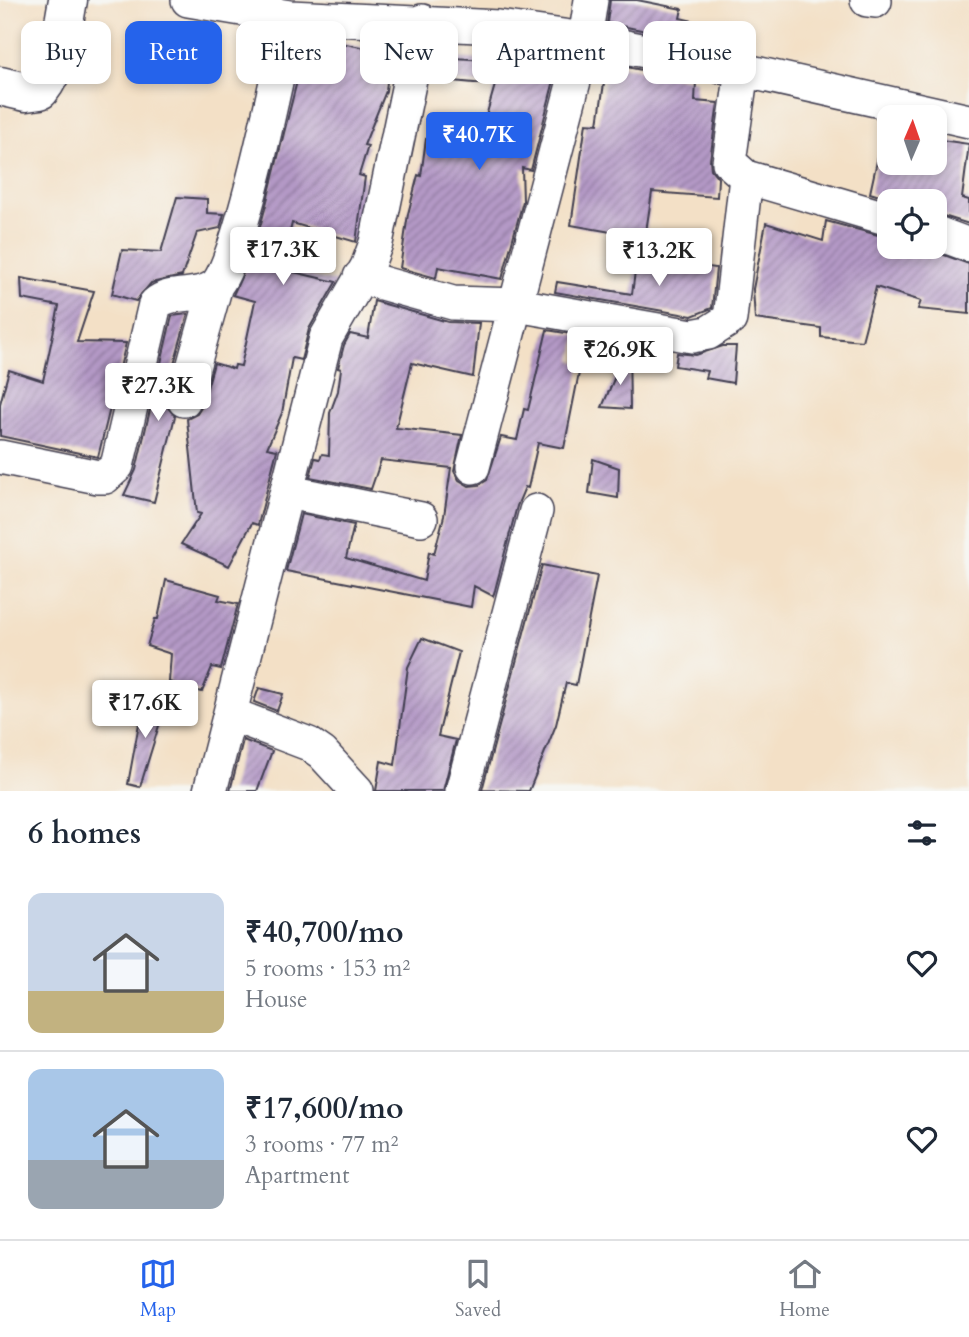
<!DOCTYPE html>
<meta charset="utf-8">
<style>
:root{--surface:#fff;--page:#f6f6f7;--text:#1f2937;--muted:#747a83;--line:#e0e1e3;--accent:#2563eb}
body{margin:0;font-family:Cardo,serif;background:var(--page);color:var(--text);height:100vh;display:flex;flex-direction:column;font-size:26px;white-space:nowrap}
*{box-sizing:border-box;margin:0}
p{font-size:23px;color:var(--muted)}
.icon{flex:none;width:38px;height:38px;fill:none;stroke:currentColor;stroke-width:2;stroke-linecap:round;stroke-linejoin:round}
.map{position:relative;height:791px;overflow:hidden}
.drawer{display:flex;flex-direction:column;background:var(--surface);flex:1}
.drawer>*{flex:none}
.hud{position:absolute;left:21px;top:21px;width:928px;height:63px;display:flex;gap:14px}
.needle{width:46px;rotate:2deg}
.controls{position:absolute;left:877px;top:105px;display:grid;gap:14px}
.controls a{display:grid;place-items:center;width:70px;height:70px;border-radius:14px;background:var(--surface);box-shadow:0 4px 10px #0003;font-size:35px}
.price{position:absolute;translate:-50% -60px;padding:0 16px;border-radius:7px;background:#fff;color:#222;font-size:23px;line-height:46px;filter:drop-shadow(0 2px 4px #0008)}
.price::after{content:'';position:absolute;left:50%;top:42px;width:21px;height:16px;margin-left:-10px;background:inherit;clip-path:polygon(0 0,100% 0,50% 100%)}
.price.active{background:var(--accent);color:#fff}
ul{padding:0;list-style:none}
li{display:flex;align-items:center;gap:21px;height:175px;padding:0 28px}
li+li{border-top:2px solid var(--line)}
li span{display:grid;place-items:center;flex:none;width:196px;height:140px;border-radius:14px;color:#555}
li>.icon{margin-inline-start:auto}
span .icon{width:84px;height:84px;fill:#fffc;stroke-width:1}
li b{font-size:30px}
h2{display:flex;justify-content:space-between;align-items:center;height:84px;padding:0 28px;font-size:30px}
.pill{padding:0 24px;border-radius:14px;background:var(--surface);box-shadow:0 4px 10px #0003;font-size:24px;line-height:63px}
.pill.active{background:var(--accent);color:#fff}
.tabs{display:flex;justify-content:space-around;align-items:center;height:98px;border-top:2px solid var(--line);background:var(--surface);font-size:19px;color:var(--muted)}
.tabs a{display:grid;justify-items:center;gap:4px}
.tabs .active{color:var(--accent)}
.map>svg:first-child{display:block}
.building{fill:url(#building-hatch)}
.lines{fill:none;stroke-linecap:round;stroke-linejoin:round}
.street-casing{stroke:#413e50;stroke-width:36}
.secondary-casing{stroke:#413e50;stroke-width:41}
.street{stroke:#fff;stroke-width:33}
.secondary{stroke:#fff;stroke-width:38}
</style>
<div class="map">
<svg width="969" height="791" viewBox="0 0 969 791">
<defs>
<pattern id="building-hatch" width="6" height="6" patternUnits="userSpaceOnUse" patternTransform="scale(1.75)"><rect width="6" height="6" fill="#b499c6"/><path d="M-1 1l2-2M0 6l6-6M5 7l2-2" fill="none" stroke="#927ca2"/></pattern>
</defs>
<rect width="100%" height="100%" fill="#f6f6f2"/>
<filter id="ink" filterUnits="userSpaceOnUse"><feTurbulence type="fractalNoise" baseFrequency=".0143" numOctaves="2"/><feDisplacementMap in="SourceGraphic" scale="14" xChannelSelector="R" yChannelSelector="G"/><feConvolveMatrix kernelMatrix="1 2 1 2 8 2 1 2 1" color-interpolation-filters="sRGB"/></filter>
<filter id="wash" filterUnits="userSpaceOnUse"><feTurbulence type="fractalNoise" baseFrequency=".00686" numOctaves="4" result="noise"/><feDisplacementMap in="SourceGraphic" scale="28" xChannelSelector="R" yChannelSelector="G"/><feGaussianBlur stdDeviation="1.57" result="paint"/><feColorMatrix in="noise" values="0 0 0 0 0 0 0 0 0 0 0 0 0 0 0 0 0 1.4 0 .05"/><feComposite in="paint" operator="in"/></filter>
<g filter="url(#wash)">
<rect width="100%" height="100%" fill="#f3e0c6"/>
<g id="blocks">
<path class="building" d="M 610,0 L 637,0 L 682,9 L 680,18 L 702,23 L 700,42 L 607,23 Z
M 308,37 L 342,39 L 341,43 L 390,53 L 386,91 L 364,145 L 368,146 L 359,175 L 365,177 L 356,242 L 292,223 L 281,269 L 336,282 L 309,329 L 301,360 L 292,358 L 282,413 L 267,448 L 277,450 L 258,525 L 252,523 L 229,566 L 181,544 L 201,514 L 197,513 L 187,419 L 197,414 L 202,406 L 214,363 L 234,369 L 235,365 L 241,366 L 255,301 L 233,295 L 254,249 L 265,209 Z
M 503,55 L 560,57 L 531,170 L 522,168 L 523,201 L 502,279 L 438,267 L 436,278 L 400,268 L 408,214 L 418,175 L 421,176 L 426,139 L 438,141 L 440,123 L 483,127 L 495,85 L 453,81 L 455,58 L 501,61 Z
M 607,63 L 696,81 L 695,101 L 718,103 L 710,160 L 711,169 L 718,178 L 717,197 L 652,192 L 645,238 L 571,225 L 586,123 L 598,124 Z
M 934,139 L 969,144 L 962,198 L 969,200 L 969,224 L 934,213 L 934,201 L 896,201 L 870,193 L 880,147 L 889,148 L 889,163 L 934,163 Z
M 177,197 L 207,199 L 207,213 L 224,214 L 220,228 L 197,233 L 182,276 L 151,283 L 136,301 L 112,294 L 122,250 L 161,252 Z
M 826,221 L 889,238 L 889,247 L 922,247 L 969,264 L 969,314 L 918,309 L 921,301 L 876,287 L 862,341 L 821,337 L 821,328 L 755,319 L 753,289 L 766,223 L 823,241 Z
M 637,257 L 716,268 L 712,308 L 692,316 L 555,292 L 557,282 L 632,294 Z
M 21,278 L 94,291 L 77,342 L 126,343 L 98,457 L 0,436 L 0,404 L 9,370 L 43,381 L 59,306 L 22,299 Z
M 374,301 L 448,322 L 479,323 L 473,377 L 412,363 L 396,428 L 462,435 L 454,471 L 459,480 L 469,486 L 479,485 L 487,480 L 501,437 L 517,440 L 524,409 L 528,410 L 547,330 L 577,335 L 572,361 L 581,363 L 564,448 L 538,443 L 528,488 L 525,487 L 517,506 L 495,590 L 493,596 L 474,586 L 471,607 L 286,571 L 301,514 L 354,525 L 346,558 L 424,581 L 429,552 L 434,554 L 444,516 L 451,468 L 381,460 L 371,489 L 310,477 L 315,458 L 320,459 L 322,454 L 329,455 L 330,413 L 338,391 L 341,369 L 338,368 L 344,345 L 350,334 L 368,338 Z
M 188,314 L 165,395 L 166,405 L 175,416 L 154,502 L 124,495 L 136,470 L 172,316 Z
M 629,344 L 630,409 L 602,407 Z
M 723,346 L 736,346 L 733,383 L 705,378 L 707,371 L 675,366 L 677,353 L 696,355 Z
M 593,459 L 619,468 L 618,498 L 589,493 Z
M 542,565 L 597,576 L 576,685 L 566,683 L 556,725 L 529,791 L 482,790 Z
M 166,580 L 220,595 L 218,600 L 238,604 L 221,669 L 212,667 L 202,692 L 169,682 L 171,654 L 147,646 L 155,619 L 158,619 Z
M 422,638 L 459,652 L 438,736 L 456,740 L 443,791 L 376,791 L 381,761 L 395,765 L 408,667 Z
M 259,688 L 283,694 L 277,711 L 254,702 Z
M 143,702 L 166,703 L 140,787 L 128,784 Z
M 243,740 L 272,751 L 257,791 L 230,791 Z"/>
</g>
</g>
<g filter="url(#ink)">
<use href="#blocks" fill-opacity="0" stroke="#413e50" stroke-width="2"/>
<g class="lines">
<defs>
<path id="street" d="M 188,0 L 290,17 L 499,27 L 585,39 L 742,70 L 969,121
M 867,0 L 875,1
M 742,70 L 729,162 L 746,177 L 889,219
M 934,232 L 969,245
M 360,277 L 453,303 L 517,305 L 692,336 L 708,333 L 730,319 L 746,177
M 184,400 L 216,285
M 0,457 L 98,477 L 105,477 L 117,466 L 155,304 C 172,289 197,300 215,286 C 239,268 281,58 290,17
M 473,467 L 585,39 L 591,0
M 289,492 L 421,519
M 230,714 L 309,744 L 322,753 L 357,791
M 210,791 L 326,338 L 367,267 L 376,243 L 422,21
M 462,791 L 536,511"/>
<path id="secondary" d="M 0,86 L 26,92 L 40,90 C 60,65 62,31 68,0"/>
</defs>
<use href="#street" class="street-casing"/>
<use href="#secondary" class="secondary-casing"/>
<use href="#street" class="street"/>
<use href="#secondary" class="secondary"/>
</g>
</g>
</svg>
<div class="controls">
<a><svg class="needle" viewBox="-14 -14 28 28"><path d="M0-13l5 13h-10z" fill="#e53935"/><path d="M0 13l5-13h-10z" fill="#747a83"/></svg></a>
<a><svg class="icon" aria-label="locate" viewBox="0 0 24 24"><circle cx="12" cy="12" r="6"/><path d="M12 2v4M12 18v4M2 12h4M18 12h4"/></svg></a>
</div>
<b class="price active" style="left:479px;top:172px">₹40.7K</b>
<b class="price" style="left:283px;top:287px">₹17.3K</b>
<b class="price" style="left:659px;top:288px">₹13.2K</b>
<b class="price" style="left:620px;top:387px">₹26.9K</b>
<b class="price" style="left:158px;top:423px">₹27.3K</b>
<b class="price" style="left:145px;top:740px">₹17.6K</b>
<div class="hud">
<a class="pill">Buy</a>
<a class="pill active">Rent</a>
<a class="pill">Filters</a>
<a class="pill">New</a>
<a class="pill">Apartment</a>
<a class="pill">House</a>
</div>
</div>
<section class="drawer">
<h2>6 homes<svg class="icon" aria-label="filters" viewBox="0 0 24 24"><path d="M4 7h16M4 17h16"/><circle cx="9" cy="7" r="2"/><circle cx="15" cy="17" r="2"/></svg></h2>
<ul>
<li><span style="background:linear-gradient(#c9d6e8 70%,#c2b280 0)"><svg class="icon" aria-label="home" viewBox="0 0 24 24"><path d="M3 11l9-7 9 7M6 9v11h12V9"/></svg></span><div><b>₹40,700/mo</b><p>5 rooms · 153 m²</p><p>House</p></div><svg class="icon" aria-label="heart" viewBox="0 0 24 24"><path d="M12 20l-8-8c-3-5 5-10 8-4 3-6 11-1 8 4z"/></svg></li>
<li><span style="background:linear-gradient(#a9c7e8 65%,#9aa5b1 0)"><svg class="icon" aria-label="home" viewBox="0 0 24 24"><path d="M3 11l9-7 9 7M6 9v11h12V9"/></svg></span><div><b>₹17,600/mo</b><p>3 rooms · 77 m²</p><p>Apartment</p></div><svg class="icon" aria-label="heart" viewBox="0 0 24 24"><path d="M12 20l-8-8c-3-5 5-10 8-4 3-6 11-1 8 4z"/></svg></li>
</ul>
</section>
<nav class="tabs">
<a class="active"><svg class="icon" aria-label="map" viewBox="0 0 24 24"><path d="M3 6l6-2 6 2 6-2v14l-6 2-6-2-6 2zM9 4v14M15 6v14"/></svg>Map</a>
<a><svg class="icon" aria-label="saved" viewBox="0 0 24 24"><path d="M7 4h10v16l-5-4-5 4z"/></svg>Saved</a>
<a><svg class="icon" aria-label="home" viewBox="0 0 24 24"><path d="M3 11l9-7 9 7M6 9v11h12V9"/></svg>Home</a>
</nav>
